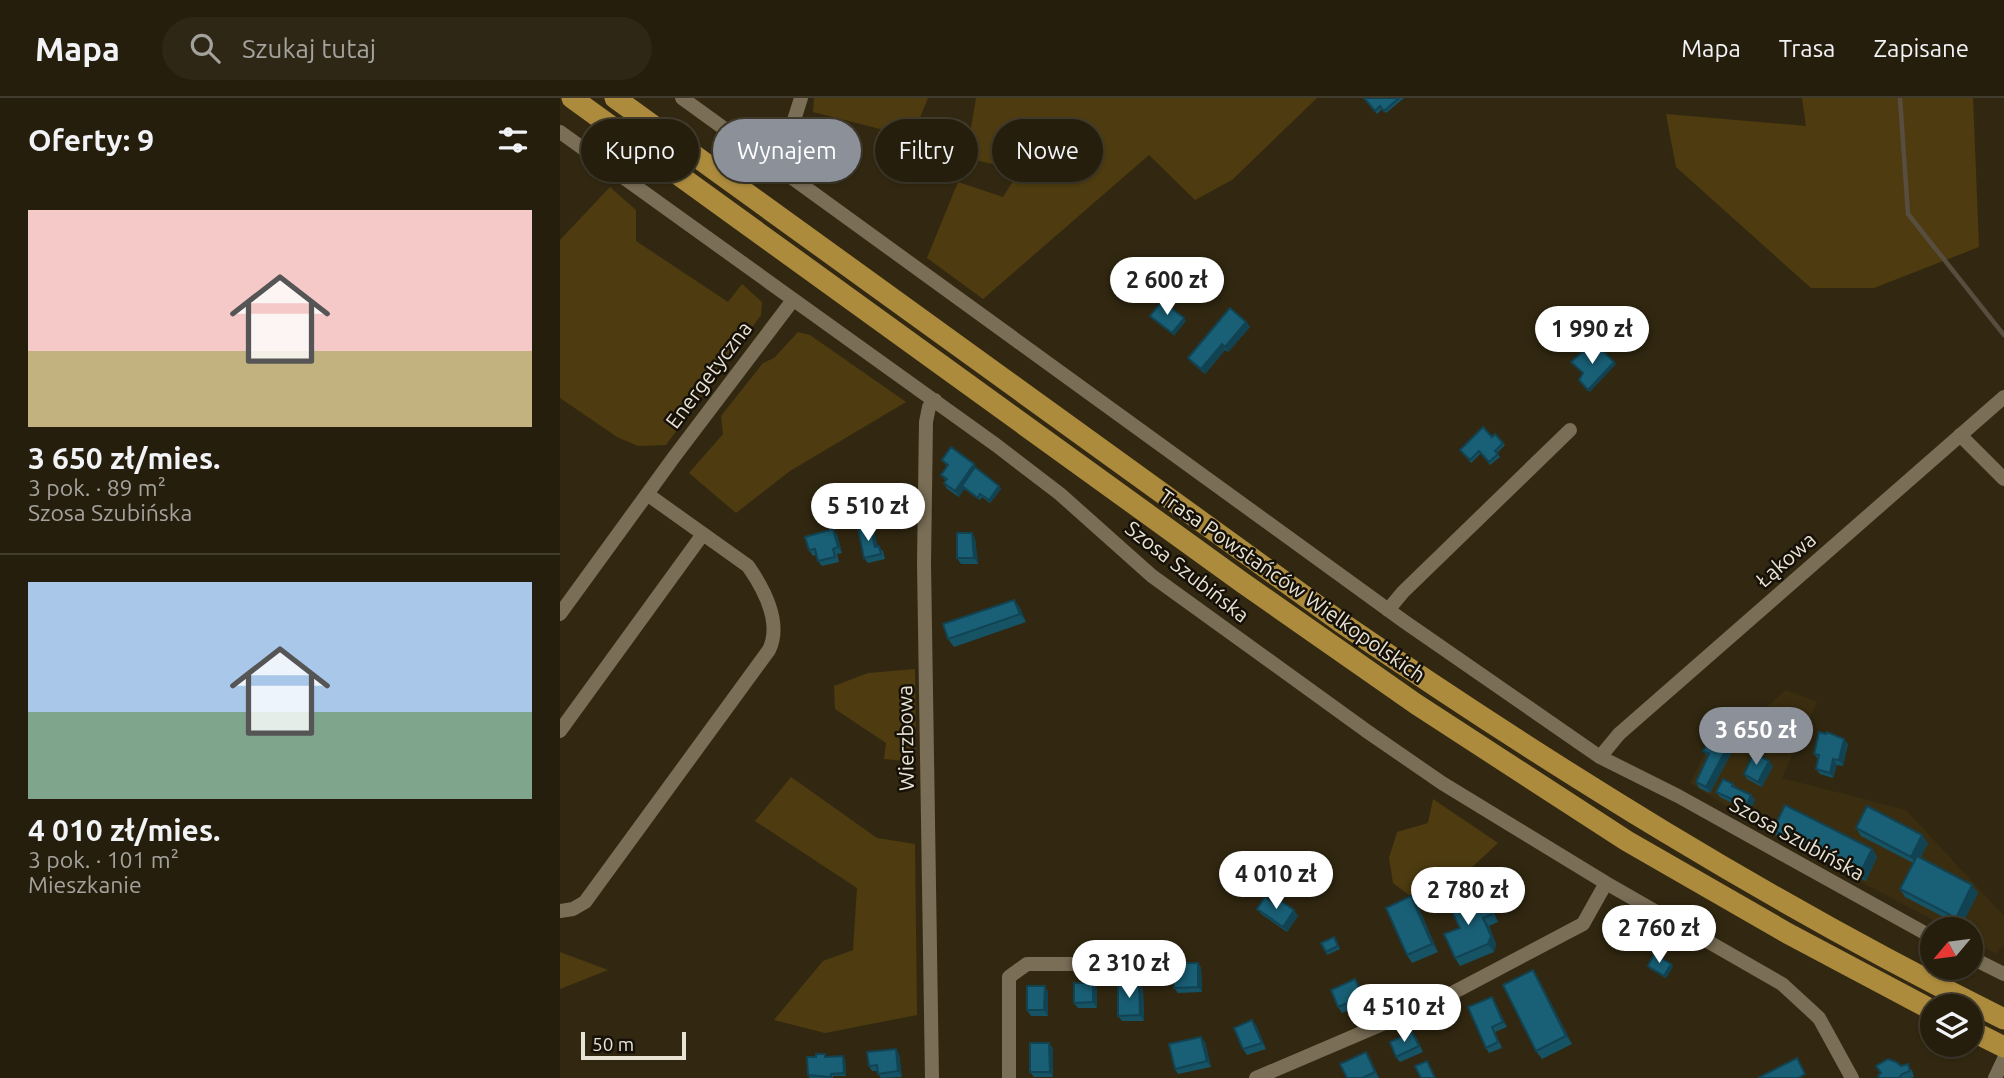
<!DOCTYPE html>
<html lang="pl">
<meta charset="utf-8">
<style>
:root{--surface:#261e0d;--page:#2e2716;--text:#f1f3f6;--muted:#a4a29d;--line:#423c2e;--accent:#8c9099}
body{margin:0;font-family:Ubuntu,sans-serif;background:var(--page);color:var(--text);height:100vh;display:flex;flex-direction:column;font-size:26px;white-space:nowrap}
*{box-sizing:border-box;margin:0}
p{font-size:23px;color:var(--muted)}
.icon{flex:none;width:38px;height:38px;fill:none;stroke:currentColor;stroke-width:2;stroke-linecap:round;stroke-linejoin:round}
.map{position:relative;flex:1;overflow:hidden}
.sheet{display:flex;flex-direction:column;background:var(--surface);width:560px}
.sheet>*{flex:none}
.guide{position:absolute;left:21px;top:21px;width:665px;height:63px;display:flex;gap:14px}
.needle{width:46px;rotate:241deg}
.fabs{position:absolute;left:1360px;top:819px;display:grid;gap:14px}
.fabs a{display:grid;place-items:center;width:63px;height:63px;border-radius:50%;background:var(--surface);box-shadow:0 2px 5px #0004,0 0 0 2px var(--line);font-size:35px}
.scale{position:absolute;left:21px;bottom:18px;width:105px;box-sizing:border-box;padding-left:7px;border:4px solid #e9e3d5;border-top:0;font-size:19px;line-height:24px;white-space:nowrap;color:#e9e3d5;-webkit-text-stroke:5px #161108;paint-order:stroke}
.price{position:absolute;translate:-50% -60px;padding:0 16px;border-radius:24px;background:#fff;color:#222;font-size:23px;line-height:46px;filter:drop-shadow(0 2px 4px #0008)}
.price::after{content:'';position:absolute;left:50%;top:42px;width:21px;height:16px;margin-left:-10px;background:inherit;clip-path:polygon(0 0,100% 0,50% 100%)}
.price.on{background:var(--accent);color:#fff}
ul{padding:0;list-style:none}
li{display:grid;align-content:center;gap:14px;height:371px;padding:0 28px}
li+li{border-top:2px solid var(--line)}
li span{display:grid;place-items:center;height:217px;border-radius:0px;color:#555}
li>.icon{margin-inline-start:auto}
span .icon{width:126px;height:126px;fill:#fffc;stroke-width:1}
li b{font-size:30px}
h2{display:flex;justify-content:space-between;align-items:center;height:84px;padding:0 28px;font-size:30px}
.tag{padding:0 24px;border-radius:32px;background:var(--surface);box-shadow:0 2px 5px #0004,0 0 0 2px var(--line);font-size:24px;line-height:63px}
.tag.on{background:var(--accent);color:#fff}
header{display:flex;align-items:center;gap:42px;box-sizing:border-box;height:98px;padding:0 35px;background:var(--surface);border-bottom:2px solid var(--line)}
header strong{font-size:33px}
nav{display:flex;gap:38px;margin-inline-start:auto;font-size:24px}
.search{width:490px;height:63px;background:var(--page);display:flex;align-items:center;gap:18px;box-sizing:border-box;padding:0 24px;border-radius:38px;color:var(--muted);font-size:26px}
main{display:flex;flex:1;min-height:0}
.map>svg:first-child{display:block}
.built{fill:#3b2e10}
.green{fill:#4e3c10}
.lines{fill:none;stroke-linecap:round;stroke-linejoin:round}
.stream{stroke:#574e40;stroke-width:4.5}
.minor{stroke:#7a6e56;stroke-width:14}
.highway{stroke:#ad8b3d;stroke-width:21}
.wall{fill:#165365}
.shaded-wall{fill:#124353}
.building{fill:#196076;stroke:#124353;stroke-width:2}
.labels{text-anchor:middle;stroke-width:5;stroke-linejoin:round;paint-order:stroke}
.street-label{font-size:21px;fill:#e9e3d5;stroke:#161108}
</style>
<header>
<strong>Mapa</strong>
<div class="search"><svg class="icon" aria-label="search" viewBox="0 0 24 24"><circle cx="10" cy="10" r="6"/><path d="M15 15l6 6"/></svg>Szukaj tutaj</div>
<nav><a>Mapa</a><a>Trasa</a><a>Zapisane</a></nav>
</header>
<main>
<section class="sheet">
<h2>Oferty: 9<svg class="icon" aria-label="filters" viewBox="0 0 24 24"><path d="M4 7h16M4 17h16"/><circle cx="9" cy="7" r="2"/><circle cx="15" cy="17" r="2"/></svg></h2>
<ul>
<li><span style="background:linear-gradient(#f6c9c9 65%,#c2b280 0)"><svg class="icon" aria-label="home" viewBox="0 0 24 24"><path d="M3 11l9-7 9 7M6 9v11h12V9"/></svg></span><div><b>3 650 zł/mies.</b><p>3 pok. · 89 m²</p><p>Szosa Szubińska</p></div></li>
<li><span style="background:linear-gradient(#a9c7e8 60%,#7fa58c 0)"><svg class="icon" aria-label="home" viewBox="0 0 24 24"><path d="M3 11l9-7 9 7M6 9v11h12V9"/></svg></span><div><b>4 010 zł/mies.</b><p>3 pok. · 101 m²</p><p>Mieszkanie</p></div></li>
</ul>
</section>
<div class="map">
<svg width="1444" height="980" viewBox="0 0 1444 980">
<rect width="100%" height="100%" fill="#322811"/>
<path class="built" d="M 1226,592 L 1257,604 L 1222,680 L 1346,712 L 1444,818 L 1444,847 L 1436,856 L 1411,842 L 1410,831 L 1390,831 L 1218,740 L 1130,685 L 1168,610 L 1192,622 Z"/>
<path class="green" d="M 254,0 L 368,0 L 352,39 L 253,14 Z
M 416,0 L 757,0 L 672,82 L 635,102 L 589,57 L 423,201 L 367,160 L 398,84 L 443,99 L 460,72 L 406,60 Z
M 1242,0 L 1413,0 L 1419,149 L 1314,190 L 1251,190 L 1116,69 L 1106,16 L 1246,28 Z
M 50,89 L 76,112 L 76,143 L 168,204 L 182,186 L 202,204 L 201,217 L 106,347 L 78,348 L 57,339 L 0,300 L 0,142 Z
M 238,234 L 250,237 L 346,304 L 230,373 L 176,415 L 129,375 L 163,336 L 161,318 L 203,265 L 214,260 Z
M 355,571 L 356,664 L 324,661 L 326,645 L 275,611 L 274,588 L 308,575 Z
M 231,679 L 317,740 L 355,746 L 357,917 L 265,935 L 214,922 L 263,863 L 293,852 L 297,790 L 195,723 Z
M 873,701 L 938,745 L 894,786 L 849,797 L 833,785 L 829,760 L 837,734 L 868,725 Z
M 0,854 L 48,872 L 0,891 Z"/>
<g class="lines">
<path class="stream" d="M 1340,0 L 1348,116 L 1444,237"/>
<path class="minor" d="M 122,0 L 845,524 L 1040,659 L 1118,698 L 1372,839
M 0,34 L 436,347 L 500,396 L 592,478 L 808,634 L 882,685 L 1046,785 L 1222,886 L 1259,920 L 1292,980
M 214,66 L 229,38 L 241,0
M 1400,337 L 1444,381
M 828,512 L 843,494 L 1010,332
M 0,516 L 114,359 L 233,202
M 0,633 L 143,436
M 1040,659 L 1059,636 L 1444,299
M 0,813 L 13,811 L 25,804 L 209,552 C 222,525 204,491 188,468 L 87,396
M 1410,859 L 1444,876
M 372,980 L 364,465 L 366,324 L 369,309 L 375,302
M 449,980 L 449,879 L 467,866 L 590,866
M 696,980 L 881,901 L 1023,826 L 1046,785
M 1435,980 L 1444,961"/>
<path class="highway" d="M 12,0 L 683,485 L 856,606 L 1067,743 L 1227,835 L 1372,912
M 55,0 L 779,523 C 992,669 1212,806 1444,921
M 1410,932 L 1444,949"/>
</g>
<path class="wall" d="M 804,0 L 844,0 L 826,15 L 822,11 L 817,16 Z
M 686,224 L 690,229 L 668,254 L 665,252 L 645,276 L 632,265 L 628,260 Z
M 932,339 L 943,345 L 945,347 L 937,355 L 940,359 L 930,367 L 921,355 L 911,365 L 900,352 Z
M 382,362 L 417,371 L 439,388 L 441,391 L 430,405 L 422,399 L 420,402 L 404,391 L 399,399 L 387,391 L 384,385 L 386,383 L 381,377 L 387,368 Z
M 310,428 L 314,433 L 317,448 L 323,453 L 325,461 L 308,465 L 304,460 Z
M 273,431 L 277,437 L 282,455 L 277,456 L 279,464 L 262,468 L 258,463 L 256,457 L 253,458 L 249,452 Z
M 412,435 L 415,441 L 418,466 L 401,466 L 397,460 Z
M 454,502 L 460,510 L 466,524 L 394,549 L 388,541 Z
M 1172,640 L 1176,646 L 1150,695 L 1139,690 L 1136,684 L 1148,659 L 1143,653 Z
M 1288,646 L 1283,668 L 1277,667 L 1273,680 L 1260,676 L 1256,671 L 1258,661 L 1254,656 Z
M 1213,668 L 1202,689 L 1187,681 L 1184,676 Z
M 1173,686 L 1176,689 L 1191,697 L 1195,702 L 1188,717 L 1178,712 L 1174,707 L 1174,706 L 1160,699 L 1156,694 Z
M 1296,730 L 1368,745 L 1360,760 L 1418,795 L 1401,828 L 1345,799 L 1340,791 L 1353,765 L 1301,738 Z
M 1213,732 L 1312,751 L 1317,759 L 1306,783 L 1218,740 Z
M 912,797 L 921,811 L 928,807 L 934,815 L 938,824 L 929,828 L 936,846 L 934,854 L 900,868 L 895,860 L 900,830 Z
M 713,805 L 738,818 L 727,834 L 701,816 L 697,811 Z
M 857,806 L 878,854 L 852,865 L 847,857 Z
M 776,842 L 780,851 L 767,857 L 766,854 Z
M 638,865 L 641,870 L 642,894 L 618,895 L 614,890 L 614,886 L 612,886 L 608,880 Z
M 1111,866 L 1113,868 L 1106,880 L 1090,871 L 1088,868 Z
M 973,872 L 978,880 L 1012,946 L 982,961 L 976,953 Z
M 795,881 L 799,887 L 807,905 L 782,915 L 778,909 Z
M 537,891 L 537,910 L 518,910 L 514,905 Z
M 583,891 L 584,923 L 562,923 L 558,918 Z
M 488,894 L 488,918 L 471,918 L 467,912 Z
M 932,899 L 935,904 L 947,929 L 935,934 L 942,950 L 929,955 L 926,950 Z
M 696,927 L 706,951 L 687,957 L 683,951 Z
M 856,939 L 863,954 L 840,964 L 836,959 Z
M 645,944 L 651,969 L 618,976 L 615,971 Z
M 493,950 L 493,979 L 474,979 L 470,974 Z
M 806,954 L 810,960 L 819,980 L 787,980 Z
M 339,956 L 342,979 L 321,980 L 318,976 L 318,973 L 312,973 L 309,968 Z
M 267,959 L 285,961 L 286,978 L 273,978 L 273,980 L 250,980 L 248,977 Z
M 1316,968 L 1341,968 L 1352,972 L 1354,979 L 1349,980 L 1319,980 L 1321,975 Z"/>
<path class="shaded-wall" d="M 660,188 L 662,190 L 652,202 L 650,200 Z
M 624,220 L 626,223 L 614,238 L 612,235 Z
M 686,224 L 690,229 L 668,254 L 665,249 Z
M 662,246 L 665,252 L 645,276 L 641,271 Z
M 1054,264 L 1056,266 L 1030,294 L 1028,292 Z
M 414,366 L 417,371 L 402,388 L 404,391 L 399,399 L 395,393 Z
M 439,388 L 441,391 L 430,405 L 429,402 Z
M 310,428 L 314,433 L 319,454 L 315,449 Z
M 273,431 L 277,437 L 282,455 L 278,449 Z
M 412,435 L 415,441 L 418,466 L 414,460 Z
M 454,502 L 460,510 L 466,524 L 460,516 Z
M 1172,640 L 1176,646 L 1150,695 L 1146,689 Z
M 1284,641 L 1288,646 L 1283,668 L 1279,662 Z
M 1273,661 L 1277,667 L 1273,680 L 1270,675 Z
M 1209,663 L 1213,668 L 1202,689 L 1198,684 Z
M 1191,697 L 1195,702 L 1188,717 L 1184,712 Z
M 1362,737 L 1368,745 L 1357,767 L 1351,759 Z
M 1312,751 L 1317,759 L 1306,783 L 1300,775 Z
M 1412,787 L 1418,795 L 1401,828 L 1396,820 Z
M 851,798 L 857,806 L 878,854 L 872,846 Z
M 734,812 L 738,818 L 727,834 L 723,829 Z
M 923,820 L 929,828 L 936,846 L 934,854 L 928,846 Z
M 638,865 L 641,870 L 642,894 L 638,889 Z
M 1111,866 L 1113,868 L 1106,880 L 1104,878 Z
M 973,872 L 978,880 L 1012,946 L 1006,938 Z
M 795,881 L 799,887 L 807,905 L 803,899 Z
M 533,885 L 537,891 L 537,910 L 533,904 Z
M 579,886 L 583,891 L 584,923 L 580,917 Z
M 485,888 L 488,894 L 488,918 L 484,912 Z
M 932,899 L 935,904 L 947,929 L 943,924 Z
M 692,922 L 696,927 L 706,951 L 702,945 Z
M 641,939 L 645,944 L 651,969 L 647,963 Z
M 489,945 L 493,950 L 493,979 L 490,974 Z
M 336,951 L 339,956 L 342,979 L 338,973 Z
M 806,954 L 810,960 L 819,980 L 815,974 Z
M 283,958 L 285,961 L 286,978 L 284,975 Z"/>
<path class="building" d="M 804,0 L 839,0 L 824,13 L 820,8 L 815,13 Z
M 633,166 L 660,188 L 650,200 L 624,178 Z
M 602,203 L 624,220 L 612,235 L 590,218 Z
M 670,210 L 686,224 L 665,249 L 662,246 L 641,271 L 628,260 Z
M 1028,249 L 1035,256 L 1041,251 L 1054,264 L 1028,292 L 1019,282 L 1023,275 L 1011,264 Z
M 923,329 L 932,339 L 935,336 L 943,345 L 935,353 L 938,356 L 929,364 L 919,353 L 910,362 L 900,352 Z
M 391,349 L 414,366 L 395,393 L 384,385 L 387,381 L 381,377 L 388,367 L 382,362 Z
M 415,369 L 439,388 L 429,402 L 420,396 L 418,400 L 402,388 Z
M 310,428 L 315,449 L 319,448 L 321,456 L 304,460 L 298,431 Z
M 273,431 L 278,449 L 273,451 L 275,459 L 258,463 L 255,451 L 249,452 L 245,439 Z
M 397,435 L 412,435 L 414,460 L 397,460 Z
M 454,502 L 460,516 L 388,541 L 383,526 Z
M 1156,632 L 1172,640 L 1146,689 L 1136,684 L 1149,656 L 1143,653 Z
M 1259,634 L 1266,636 L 1267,634 L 1284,641 L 1279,662 L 1273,661 L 1270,675 L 1256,671 L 1259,657 L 1254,656 Z
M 1194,655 L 1209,663 L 1198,684 L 1184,676 Z
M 1163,681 L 1173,686 L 1172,688 L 1191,697 L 1184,712 L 1174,707 L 1176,703 L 1156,694 Z
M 1225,707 L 1312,751 L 1300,775 L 1213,732 Z
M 1307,708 L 1362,737 L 1351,759 L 1296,730 Z
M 1357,758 L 1412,787 L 1396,820 L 1340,791 Z
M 912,797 L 919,812 L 928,807 L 932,816 L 923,820 L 931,838 L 928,846 L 895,860 L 884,836 L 900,830 L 889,807 Z
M 851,798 L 872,846 L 847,857 L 826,810 Z
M 705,799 L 713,805 L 716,800 L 734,812 L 723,829 L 697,811 Z
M 774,839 L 778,848 L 766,854 L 761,845 Z
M 1094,856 L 1111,866 L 1104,878 L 1088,868 Z
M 608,865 L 638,865 L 638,889 L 614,890 L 614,880 L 608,880 Z
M 973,872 L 1006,938 L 976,953 L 943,887 Z
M 795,881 L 803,899 L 778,909 L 771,892 Z
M 514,885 L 533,885 L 533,904 L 514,905 Z
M 558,886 L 579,886 L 580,917 L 558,918 Z
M 467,888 L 485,888 L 484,912 L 467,912 Z
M 932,899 L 943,924 L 932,929 L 938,944 L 926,950 L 908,909 Z
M 692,922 L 702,945 L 683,951 L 674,930 Z
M 852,934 L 859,948 L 836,959 L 830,944 Z
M 641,939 L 647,963 L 615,971 L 609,946 Z
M 470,945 L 489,945 L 490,974 L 470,974 Z
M 336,951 L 338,973 L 318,976 L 317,967 L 309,968 L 307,954 Z
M 806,954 L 815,974 L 802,980 L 787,980 L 780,966 Z
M 256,956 L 265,956 L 265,959 L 283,958 L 284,975 L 271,976 L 271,979 L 248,977 L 247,959 L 256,959 Z
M 1237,960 L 1245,976 L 1238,980 L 1198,980 Z
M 1328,961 L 1336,964 L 1341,968 L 1348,966 L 1350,973 L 1342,976 L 1339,980 L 1320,980 L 1318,978 L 1321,975 L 1316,968 Z
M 867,963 L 875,980 L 861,980 L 855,968 Z"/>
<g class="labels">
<g class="street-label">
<text transform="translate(149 277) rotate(-53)" y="7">Energetyczna</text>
<text transform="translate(1226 462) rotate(-41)" y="7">Łąkowa</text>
<text transform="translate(627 474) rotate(38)" y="7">Szosa Szubińska</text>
<text transform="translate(732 488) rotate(35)" y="7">Trasa Powstańców Wielkopolskich</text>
<text transform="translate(346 640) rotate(-91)" y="7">Wierzbowa</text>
<text transform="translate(1237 741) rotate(29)" y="7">Szosa Szubińska</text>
</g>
</g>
</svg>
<div class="fabs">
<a><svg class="needle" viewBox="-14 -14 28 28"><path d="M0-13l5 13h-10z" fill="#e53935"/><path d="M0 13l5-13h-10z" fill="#a4a29d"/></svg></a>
<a><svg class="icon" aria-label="layers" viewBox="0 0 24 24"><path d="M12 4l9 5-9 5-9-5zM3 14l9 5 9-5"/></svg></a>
</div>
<div class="scale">50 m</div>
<b class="price" style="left:607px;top:219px">2 600 zł</b>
<b class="price" style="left:1032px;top:268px">1 990 zł</b>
<b class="price" style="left:308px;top:445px">5 510 zł</b>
<b class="price on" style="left:1196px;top:669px">3 650 zł</b>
<b class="price" style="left:716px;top:813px">4 010 zł</b>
<b class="price" style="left:908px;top:829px">2 780 zł</b>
<b class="price" style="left:1099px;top:867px">2 760 zł</b>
<b class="price" style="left:569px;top:902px">2 310 zł</b>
<b class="price" style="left:844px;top:946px">4 510 zł</b>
<div class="guide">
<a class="tag">Kupno</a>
<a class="tag on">Wynajem</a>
<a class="tag">Filtry</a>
<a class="tag">Nowe</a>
</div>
</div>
</main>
